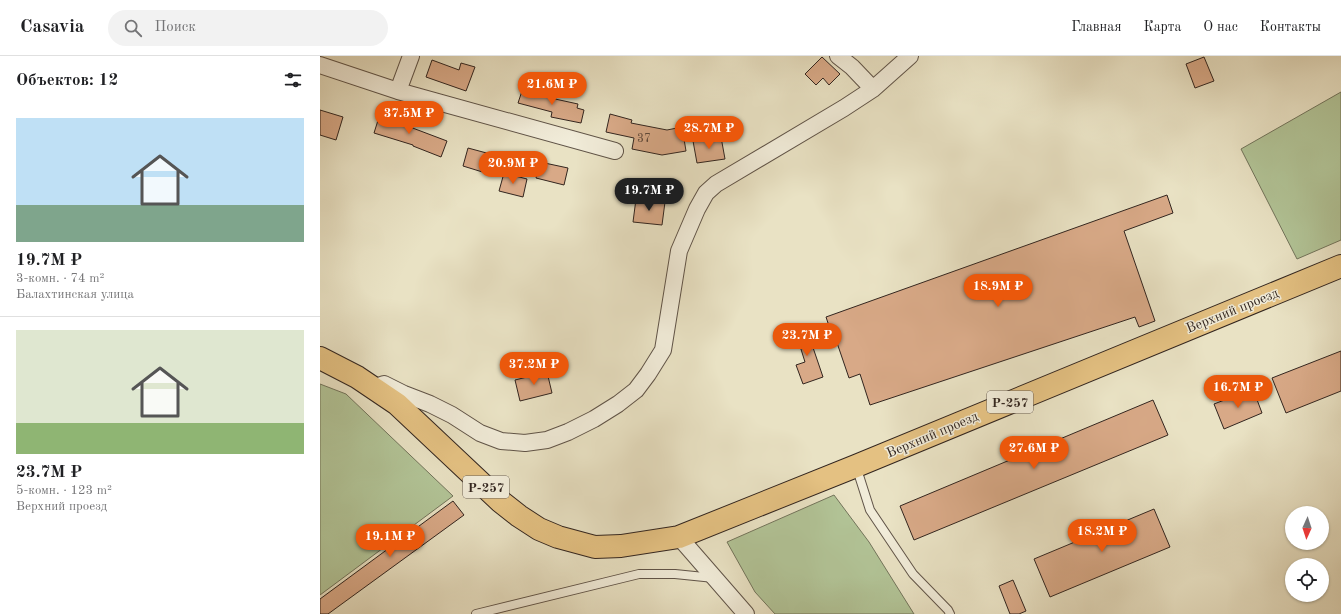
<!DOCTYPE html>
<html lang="ru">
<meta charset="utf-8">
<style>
:root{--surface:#fff;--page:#f2f2f2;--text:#202124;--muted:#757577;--line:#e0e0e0;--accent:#ea580c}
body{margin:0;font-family:"Old Standard TT",serif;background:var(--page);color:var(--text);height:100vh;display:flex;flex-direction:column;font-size:15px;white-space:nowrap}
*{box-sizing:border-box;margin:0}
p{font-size:13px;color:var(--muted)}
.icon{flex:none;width:22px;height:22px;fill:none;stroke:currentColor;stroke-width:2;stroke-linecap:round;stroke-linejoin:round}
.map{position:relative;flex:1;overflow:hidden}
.drawer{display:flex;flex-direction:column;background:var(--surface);width:320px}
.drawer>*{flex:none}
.needle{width:26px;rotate:183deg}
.buttons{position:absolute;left:965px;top:450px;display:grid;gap:8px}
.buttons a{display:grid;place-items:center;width:44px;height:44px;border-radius:50%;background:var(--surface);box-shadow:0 1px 3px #0004;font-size:20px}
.price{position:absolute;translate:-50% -34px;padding:0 9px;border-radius:14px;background:var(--accent);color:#fff;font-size:13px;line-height:26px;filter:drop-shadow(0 1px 2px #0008)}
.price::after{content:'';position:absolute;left:50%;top:24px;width:12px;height:9px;margin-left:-6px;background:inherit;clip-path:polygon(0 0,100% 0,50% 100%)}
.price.active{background:#222;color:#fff}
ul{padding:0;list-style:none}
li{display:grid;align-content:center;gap:8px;height:212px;padding:0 16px}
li+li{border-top:1px solid var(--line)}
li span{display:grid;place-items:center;height:124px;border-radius:0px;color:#555}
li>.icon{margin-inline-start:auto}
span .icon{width:72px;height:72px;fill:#fffc;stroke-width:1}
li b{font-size:17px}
h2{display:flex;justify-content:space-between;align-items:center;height:48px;padding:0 16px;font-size:17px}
header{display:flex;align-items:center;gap:24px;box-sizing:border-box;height:56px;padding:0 20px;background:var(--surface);border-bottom:1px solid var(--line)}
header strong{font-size:19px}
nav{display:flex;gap:22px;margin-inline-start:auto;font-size:14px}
.search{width:280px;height:36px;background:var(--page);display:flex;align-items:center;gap:10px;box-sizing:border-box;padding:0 14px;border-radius:22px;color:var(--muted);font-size:15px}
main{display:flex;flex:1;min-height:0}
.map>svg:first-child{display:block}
.green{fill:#b2c497;stroke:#72745b}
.building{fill:#d8a987;stroke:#32251f}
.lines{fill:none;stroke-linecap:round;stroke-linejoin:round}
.service-casing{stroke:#605448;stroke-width:10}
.minor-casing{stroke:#605448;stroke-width:18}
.trunk-casing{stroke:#32251f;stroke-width:24}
.service{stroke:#f1ecd9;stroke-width:8}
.minor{stroke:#f1ecd9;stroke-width:16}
.trunk{stroke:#e4c182;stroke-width:22}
.labels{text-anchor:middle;stroke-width:3;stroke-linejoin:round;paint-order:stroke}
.number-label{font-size:12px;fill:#5c4639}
.shield{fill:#f1ecd9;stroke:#6b6157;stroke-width:1}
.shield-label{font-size:13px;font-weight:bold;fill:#32251f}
.street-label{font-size:14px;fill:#32251f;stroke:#f1ecd9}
</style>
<header>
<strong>Casavia</strong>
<div class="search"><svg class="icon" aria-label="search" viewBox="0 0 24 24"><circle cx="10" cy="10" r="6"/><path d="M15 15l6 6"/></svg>Поиск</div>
<nav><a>Главная</a><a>Карта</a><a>О нас</a><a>Контакты</a></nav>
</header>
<main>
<section class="drawer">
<h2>Объектов: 12<svg class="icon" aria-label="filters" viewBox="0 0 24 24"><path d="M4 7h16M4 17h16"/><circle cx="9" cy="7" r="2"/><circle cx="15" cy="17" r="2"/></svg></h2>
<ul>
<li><span style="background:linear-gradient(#bfe0f5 70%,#7fa58c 0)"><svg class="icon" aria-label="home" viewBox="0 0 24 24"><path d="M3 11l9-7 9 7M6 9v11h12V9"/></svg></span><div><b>19.7M ₽</b><p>3-комн. · 74 m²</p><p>Балахтинская улица</p></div></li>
<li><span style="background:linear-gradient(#dfe7d0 75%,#8fb573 0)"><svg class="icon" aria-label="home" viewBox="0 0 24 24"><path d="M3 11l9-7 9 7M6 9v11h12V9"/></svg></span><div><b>23.7M ₽</b><p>5-комн. · 123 m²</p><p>Верхний проезд</p></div></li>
</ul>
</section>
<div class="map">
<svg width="1021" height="558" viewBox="0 0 1021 558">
<rect width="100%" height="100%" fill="#e9e2c4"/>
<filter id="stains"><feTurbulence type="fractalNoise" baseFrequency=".005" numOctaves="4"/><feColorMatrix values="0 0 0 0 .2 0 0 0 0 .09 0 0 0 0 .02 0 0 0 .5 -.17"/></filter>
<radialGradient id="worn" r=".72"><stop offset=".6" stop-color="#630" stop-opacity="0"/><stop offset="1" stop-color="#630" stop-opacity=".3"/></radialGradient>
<path class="green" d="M 1021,36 L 1021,184 L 977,203 L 921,93 Z
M 0,328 L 26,338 L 133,440 L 0,539 Z
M 514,439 L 549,486 L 594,558 L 455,558 L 435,536 L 407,486 Z"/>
<path class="building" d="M 502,1 L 520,18 L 509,29 L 503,22 L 496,29 L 485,18 Z
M 884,1 L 894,25 L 875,32 L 866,8 Z
M 112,4 L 139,14 L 141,7 L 155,11 L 146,35 L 106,21 Z
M 203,32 L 227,38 L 226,41 L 258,48 L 257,52 L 264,54 L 261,67 L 231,61 L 232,56 L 198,47 Z
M 0,54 L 23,61 L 16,84 L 0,79 Z
M 60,58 L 83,65 L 82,68 L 127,85 L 121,101 L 93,90 L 93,89 L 54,77 Z
M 290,58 L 312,64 L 311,67 L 347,74 L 362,71 L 366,95 L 342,99 L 312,93 L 314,82 L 286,76 Z
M 401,81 L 405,103 L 377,107 L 373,85 Z
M 148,92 L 174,99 L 169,118 L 143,110 Z
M 220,106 L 248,112 L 244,129 L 216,122 Z
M 184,117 L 207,123 L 203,141 L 179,135 Z
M 847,139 L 853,157 L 804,175 L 835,265 L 819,271 L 815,261 L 550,349 L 540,318 L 529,322 L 514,278 L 512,279 L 506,261 Z
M 316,143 L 345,146 L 342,169 L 313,166 Z
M 485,268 L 503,321 L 483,328 L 476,309 L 485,306 L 474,271 Z
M 1021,295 L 1021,335 L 966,357 L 952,322 Z
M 227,316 L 232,337 L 200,345 L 195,324 Z
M 933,333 L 942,357 L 904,373 L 894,348 Z
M 833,344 L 848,379 L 594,484 L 580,450 Z
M 133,445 L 144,459 L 8,558 L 0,558 L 0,543 Z
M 834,453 L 850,491 L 730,541 L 714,503 Z
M 693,524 L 706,555 L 699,558 L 690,558 L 679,530 Z"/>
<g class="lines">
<defs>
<path id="service" d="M 536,410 L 550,454 L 593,518 L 628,554 L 630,558
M 156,558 L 319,518 L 355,518 L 394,522"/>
<path id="minor" d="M 518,0 L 532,11 L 553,33
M 0,9 L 78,35 L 295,95
M 78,35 L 91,0
M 58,330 L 64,328 L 84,338 L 110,348 L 132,359 L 160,377 L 181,385 L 205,387 L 227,384 L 248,376 L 274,363 L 298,348 L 316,334 L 328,318 L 343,294 L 359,195 L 377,153 L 386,137 L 396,128 L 524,52 L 553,33 L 590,0
M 359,481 L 426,558"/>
<path id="trunk" d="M 0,302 L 37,321 L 77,348 L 180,445 L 199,460 L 219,473 L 238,481 L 275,491 L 301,490 L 359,481 L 536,410 L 1021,210"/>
</defs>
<use href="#service" class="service-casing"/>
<use href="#minor" class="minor-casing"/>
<use href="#trunk" class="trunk-casing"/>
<use href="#service" class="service"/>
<use href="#minor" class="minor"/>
<use href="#trunk" class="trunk"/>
</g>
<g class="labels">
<g class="number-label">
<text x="324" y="86">37</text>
</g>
<g class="shield">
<rect x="667" y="335" width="46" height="22" rx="3"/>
<rect x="143" y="420" width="46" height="22" rx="3"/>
</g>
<g class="shield-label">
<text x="690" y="351">Р-257</text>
<text x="166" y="436">Р-257</text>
</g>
<g class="street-label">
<text transform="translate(912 254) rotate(-22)" y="5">Верхний проезд</text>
<text transform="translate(612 378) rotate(-23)" y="5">Верхний проезд</text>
</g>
</g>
<rect width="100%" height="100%" filter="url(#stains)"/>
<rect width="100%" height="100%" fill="url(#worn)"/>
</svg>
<div class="buttons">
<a><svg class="needle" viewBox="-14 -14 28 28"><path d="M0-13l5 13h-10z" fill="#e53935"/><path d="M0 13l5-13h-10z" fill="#757577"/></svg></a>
<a><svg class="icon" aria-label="locate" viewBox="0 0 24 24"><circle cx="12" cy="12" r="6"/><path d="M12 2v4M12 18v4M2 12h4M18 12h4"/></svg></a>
</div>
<b class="price" style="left:232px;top:50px">21.6M ₽</b>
<b class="price" style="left:89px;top:79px">37.5M ₽</b>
<b class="price" style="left:389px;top:94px">28.7M ₽</b>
<b class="price" style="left:193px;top:129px">20.9M ₽</b>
<b class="price active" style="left:329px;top:156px">19.7M ₽</b>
<b class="price" style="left:678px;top:252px">18.9M ₽</b>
<b class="price" style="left:487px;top:301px">23.7M ₽</b>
<b class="price" style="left:214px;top:330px">37.2M ₽</b>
<b class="price" style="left:918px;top:353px">16.7M ₽</b>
<b class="price" style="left:714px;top:414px">27.6M ₽</b>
<b class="price" style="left:782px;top:497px">18.2M ₽</b>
<b class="price" style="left:70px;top:502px">19.1M ₽</b>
</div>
</main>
